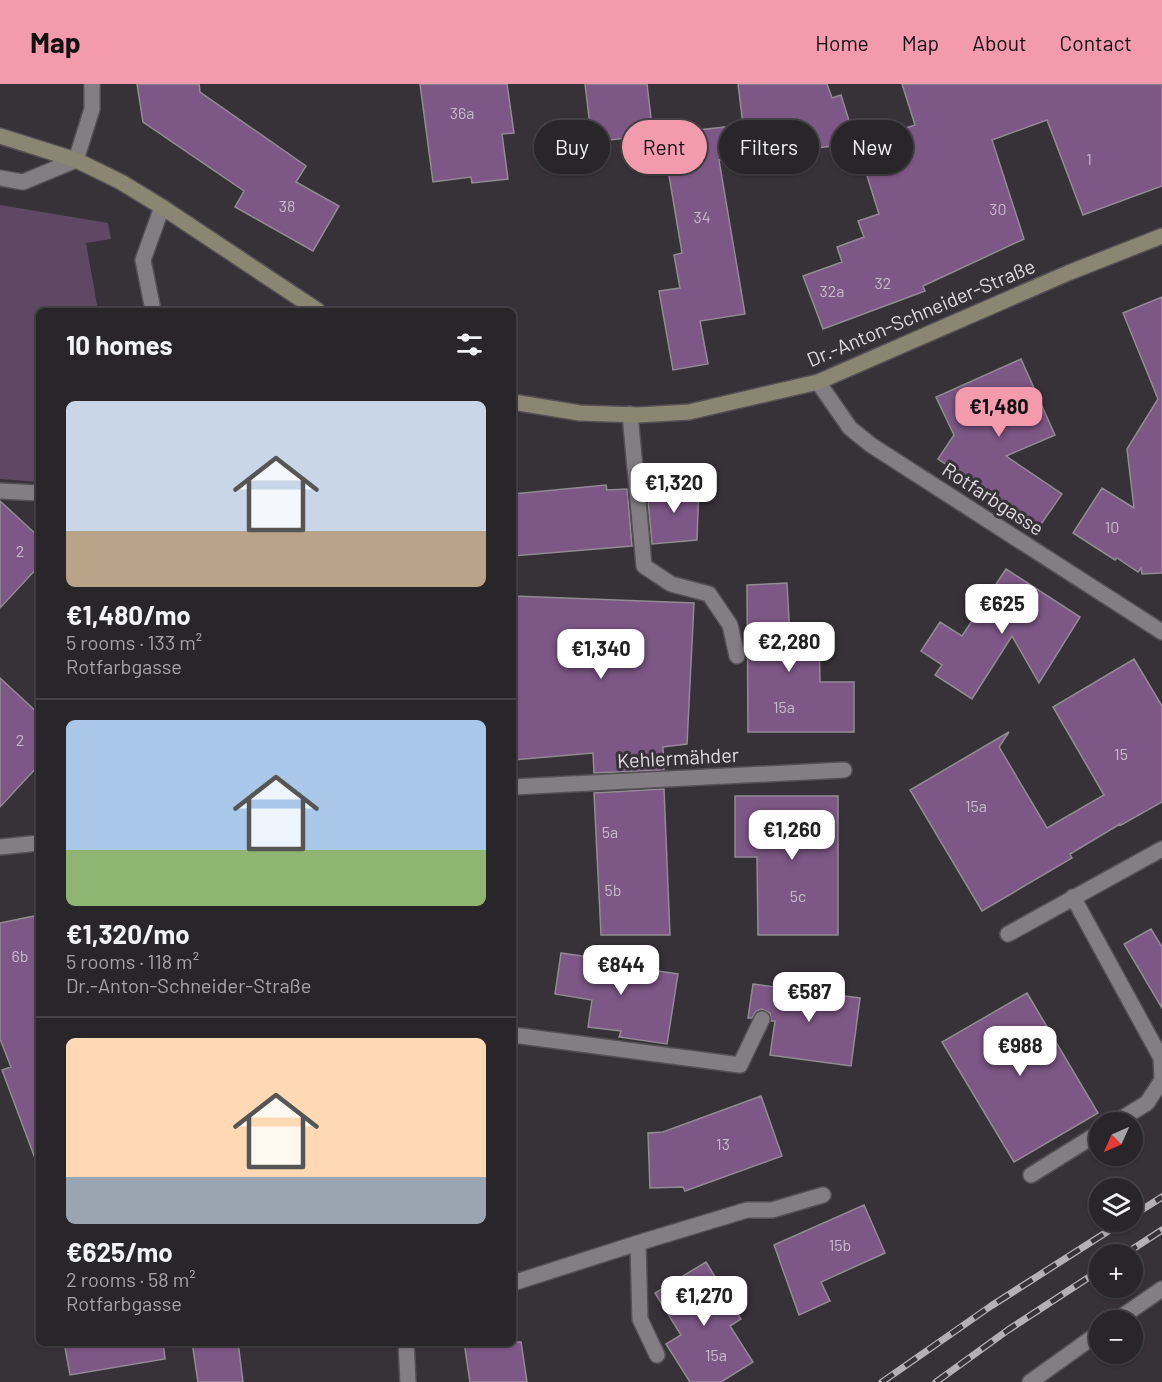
<!DOCTYPE html>
<meta charset="utf-8">
<style>
:root{--surface:#29262a;--page:#353236;--text:#f1f3f6;--muted:#a5a5a8;--line:#454347;--accent:#f39aac}
body{margin:0;font-family:Barlow,sans-serif;background:var(--page);color:var(--text);height:100vh;display:flex;flex-direction:column;font-size:22px;white-space:nowrap}
*{box-sizing:border-box;margin:0}
p{font-size:20px;color:var(--muted)}
.icon{flex:none;width:33px;height:33px;fill:none;stroke:currentColor;stroke-width:2;stroke-linecap:round;stroke-linejoin:round}
.map{position:relative;flex:1;overflow:hidden}
.panel{position:absolute;left:36px;top:224px;width:480px;height:1038px;display:flex;flex-direction:column;background:var(--surface);border-radius:9px;box-shadow:0 2px 4px #0004,0 0 0 2px var(--line)}
.panel>*{flex:none}
.guide{position:absolute;left:534px;top:36px;width:537px;height:54px;display:flex;gap:12px}
.needle{width:39px;rotate:225deg}
.controls{position:absolute;left:1089px;top:1028px;display:grid;gap:12px}
.controls a{display:grid;place-items:center;width:54px;height:54px;border-radius:50%;background:var(--surface);box-shadow:0 2px 4px #0004,0 0 0 2px var(--line);font-size:30px}
.price{position:absolute;translate:-50% -51px;padding:0 14px;border-radius:12px;background:#fff;color:#222;font-size:20px;line-height:39px;filter:drop-shadow(0 2px 3px #0008)}
.price::after{content:'';position:absolute;left:50%;top:36px;width:18px;height:14px;margin-left:-9px;background:inherit;clip-path:polygon(0 0,100% 0,50% 100%)}
.price.current{background:var(--accent);color:#111}
ul{padding:0;list-style:none}
li{display:grid;align-content:center;gap:12px;height:318px;padding:0 30px}
li+li{border-top:2px solid var(--line)}
li span{display:grid;place-items:center;height:186px;border-radius:9px;color:#555}
li>.icon{margin-inline-start:auto}
span .icon{width:108px;height:108px;fill:#fffc;stroke-width:1}
li b{font-size:26px}
h2{display:flex;justify-content:space-between;align-items:center;height:72px;padding:0 30px;font-size:26px}
.pill{padding:0 21px;border-radius:27px;background:var(--surface);box-shadow:0 2px 4px #0004,0 0 0 2px var(--line);font-size:21px;line-height:54px}
.pill.current{background:var(--accent);color:#111}
header{display:flex;align-items:center;gap:36px;box-sizing:border-box;height:84px;padding:0 30px;background:var(--accent);color:#111}
header strong{font-size:28px}
nav{display:flex;gap:33px;margin-inline-start:auto;font-size:21px}
.map>svg:first-child{display:block}
.green{fill:#5f4864}
.building{fill:#7d5786;stroke:#918c92;stroke-width:1.5}
.lines{fill:none;stroke-linecap:round;stroke-linejoin:round}
.service-casing{stroke:#545055;stroke-width:18}
.minor-casing{stroke:#545055;stroke-width:18}
.secondary-casing{stroke:#545055;stroke-width:18}
.service{stroke:#837d84;stroke-width:15}
.minor{stroke:#837d84;stroke-width:15}
.secondary{stroke:#8a8672;stroke-width:15}
.rail-casing{stroke:#b4b0b4;stroke-width:7}
.rail{stroke:#373238;stroke-width:4.5;stroke-dasharray:14;stroke-linecap:butt}
.labels{text-anchor:middle;stroke-width:6;stroke-linejoin:round;paint-order:stroke}
.number-label{font-size:16px;fill:#c6bbc9}
.street-label{font-size:20px;fill:#dfdcdf;stroke:#373238}
</style>
<header>
<strong>Map</strong>
<nav><a>Home</a><a>Map</a><a>About</a><a>Contact</a></nav>
</header>
<div class="map">
<svg width="1162" height="1298" viewBox="0 0 1162 1298">
<rect width="100%" height="100%" fill="#373238"/>
<path class="green" d="M 0,121 L 108,139 L 111,155 L 86,159 L 98,226 L 39,226 L 39,398 L 0,395 Z"/>
<path class="building" d="M 137,0 L 199,0 L 200,8 L 306,82 L 296,98 L 339,122 L 313,167 L 235,123 L 244,107 L 143,38 Z
M 420,0 L 507,0 L 514,49 L 502,50 L 508,95 L 472,99 L 471,93 L 433,98 Z
M 585,0 L 647,0 L 653,51 L 592,58 Z
M 738,0 L 827,0 L 832,14 L 841,11 L 856,59 L 719,76 L 745,230 L 700,237 L 708,280 L 673,286 L 659,207 L 680,204 L 674,171 L 682,169 L 662,50 L 743,41 Z
M 902,0 L 1162,0 L 1162,102 L 1083,131 L 1047,36 L 992,56 L 1024,155 L 923,202 L 925,207 L 823,245 L 803,192 L 842,178 L 837,163 L 864,153 L 858,137 L 879,130 L 857,60 L 915,41 Z
M 1162,213 L 1162,489 L 1142,490 L 1141,484 L 1138,488 L 1117,474 L 1115,476 L 1073,449 L 1102,404 L 1134,424 L 1127,365 L 1158,315 L 1123,229 Z
M 1021,275 L 1055,351 L 1006,372 L 1062,410 L 1039,443 L 938,375 L 954,351 L 936,313 Z
M 606,401 L 607,406 L 627,405 L 632,462 L 513,472 L 513,410 Z
M 699,401 L 697,456 L 652,460 L 647,405 Z
M 0,417 L 39,453 L 39,482 L 0,524 Z
M 1006,485 L 1080,533 L 1039,599 L 1012,552 L 972,615 L 935,591 L 942,581 L 921,567 L 940,538 L 962,552 Z
M 787,499 L 790,554 L 819,553 L 820,598 L 854,598 L 854,648 L 748,648 L 747,501 Z
M 513,512 L 694,519 L 687,660 L 663,663 L 664,686 L 594,689 L 593,669 L 513,676 Z
M 1134,575 L 1162,622 L 1162,718 L 1121,741 L 1120,740 L 1070,770 L 1072,774 L 982,827 L 910,706 L 1009,648 L 999,663 L 1047,744 L 1104,711 L 1053,623 Z
M 0,594 L 39,630 L 39,681 L 0,723 Z
M 664,705 L 670,851 L 601,851 L 594,709 Z
M 735,712 L 838,712 L 838,851 L 758,851 L 757,773 L 735,773 Z
M 39,831 L 39,1077 L 36,1077 L 2,986 L 11,983 L 0,955 L 0,839 Z
M 1151,845 L 1162,863 L 1162,924 L 1124,860 Z
M 561,869 L 617,877 L 617,881 L 678,890 L 667,960 L 619,953 L 621,947 L 588,943 L 592,916 L 555,910 Z
M 753,900 L 860,914 L 851,982 L 770,971 L 775,937 L 771,937 L 770,929 L 762,925 L 756,927 L 752,934 L 748,934 Z
M 1027,909 L 1098,1029 L 1014,1078 L 942,958 Z
M 761,1012 L 782,1072 L 685,1107 L 683,1103 L 650,1104 L 648,1049 L 663,1048 Z
M 864,1121 L 885,1169 L 821,1198 L 830,1217 L 799,1231 L 774,1161 Z
M 706,1178 L 741,1235 L 730,1242 L 753,1278 L 721,1298 L 690,1298 L 666,1260 L 681,1251 L 655,1209 Z
M 64,1258 L 163,1258 L 165,1275 L 70,1291 Z
M 192,1258 L 238,1258 L 243,1298 L 198,1298 Z
M 464,1258 L 521,1258 L 527,1298 L 470,1298 Z"/>
<g class="lines">
<defs>
<path id="service" d="M 0,94 L 23,98 L 76,76
M 630,330 L 644,482 L 671,500 L 709,510 L 730,541 L 737,572
M 0,763 L 39,759
M 1073,813 L 1161,974 L 1162,994
M 1008,850 L 1162,765
M 513,951 L 740,981 L 762,935
M 1116,1038 L 1147,1019 L 1162,996
M 1031,1091 L 1100,1048
M 638,1159 L 640,1235 L 657,1271
M 513,1199 L 638,1159 L 747,1126 L 772,1126 L 823,1111"/>
<path id="minor" d="M 76,76 L 92,25 L 92,0
M 153,226 L 143,176 L 162,123
M 818,298 L 850,344 L 871,361 L 1162,548
M 0,407 L 39,409
M 513,703 L 844,686
M 1117,1236 L 1162,1205
M 406,1258 L 408,1298
M 1030,1298 L 1100,1248"/>
<path id="secondary" d="M 0,52 L 76,76 L 121,98 L 162,123 L 317,226
M 513,318 L 580,329 L 638,331 L 689,328 L 818,298 L 1068,189 L 1162,152"/>
</defs>
<use href="#service" class="service-casing"/>
<use href="#minor" class="minor-casing"/>
<use href="#secondary" class="secondary-casing"/>
<use href="#service" class="service"/>
<use href="#minor" class="minor"/>
<use href="#secondary" class="secondary"/>
<defs>
<path id="rail" d="M 1132,1132 L 1162,1113
M 1125,1170 L 1162,1146
M 882,1298 L 991,1222 L 1124,1137
M 936,1298 L 1008,1246 L 1100,1186"/>
</defs>
<use href="#rail" class="rail-casing"/>
<use href="#rail" class="rail"/>
</g>
<g class="labels">
<g class="number-label">
<text x="462" y="35">36a</text>
<text x="1089" y="81">1</text>
<text x="287" y="128">38</text>
<text x="998" y="131">30</text>
<text x="702" y="139">34</text>
<text x="883" y="205">32</text>
<text x="832" y="213">32a</text>
<text x="1112" y="449">10</text>
<text x="20" y="473">2</text>
<text x="784" y="629">15a</text>
<text x="20" y="662">2</text>
<text x="1121" y="676">15</text>
<text x="976" y="728">15a</text>
<text x="610" y="754">5a</text>
<text x="613" y="812">5b</text>
<text x="798" y="818">5c</text>
<text x="20" y="878">6b</text>
<text x="723" y="1066">13</text>
<text x="840" y="1167">15b</text>
<text x="716" y="1277">15a</text>
</g>
<g class="street-label">
<text transform="translate(921 229) rotate(-23)" y="7">Dr.-Anton-Schneider-Straße</text>
<text transform="translate(993 415) rotate(33)" y="7">Rotfarbgasse</text>
<text transform="translate(678 674) rotate(-3)" y="7">Kehlermähder</text>
</g>
</g>
</svg>
<div class="controls">
<a><svg class="needle" viewBox="-14 -14 28 28"><path d="M0-13l5 13h-10z" fill="#e53935"/><path d="M0 13l5-13h-10z" fill="#a5a5a8"/></svg></a>
<a><svg class="icon" aria-label="layers" viewBox="0 0 24 24"><path d="M12 4l9 5-9 5-9-5zM3 14l9 5 9-5"/></svg></a>
<a>+</a>
<a>−</a>
</div>
<b class="price current" style="left:999px;top:354px">€1,480</b>
<b class="price" style="left:674px;top:430px">€1,320</b>
<b class="price" style="left:1002px;top:551px">€625</b>
<b class="price" style="left:789px;top:589px">€2,280</b>
<b class="price" style="left:601px;top:596px">€1,340</b>
<b class="price" style="left:792px;top:777px">€1,260</b>
<b class="price" style="left:621px;top:912px">€844</b>
<b class="price" style="left:809px;top:939px">€587</b>
<b class="price" style="left:1020px;top:993px">€988</b>
<b class="price" style="left:704px;top:1243px">€1,270</b>
<div class="guide">
<a class="pill">Buy</a>
<a class="pill current">Rent</a>
<a class="pill">Filters</a>
<a class="pill">New</a>
</div>
<section class="panel">
<h2>10 homes<svg class="icon" aria-label="filters" viewBox="0 0 24 24"><path d="M4 7h16M4 17h16"/><circle cx="9" cy="7" r="2"/><circle cx="15" cy="17" r="2"/></svg></h2>
<ul>
<li><span style="background:linear-gradient(#c9d6e8 70%,#b9a48a 0)"><svg class="icon" aria-label="home" viewBox="0 0 24 24"><path d="M3 11l9-7 9 7M6 9v11h12V9"/></svg></span><div><b>€1,480/mo</b><p>5 rooms · 133 m²</p><p>Rotfarbgasse</p></div></li>
<li><span style="background:linear-gradient(#a9c7e8 70%,#8fb573 0)"><svg class="icon" aria-label="home" viewBox="0 0 24 24"><path d="M3 11l9-7 9 7M6 9v11h12V9"/></svg></span><div><b>€1,320/mo</b><p>5 rooms · 118 m²</p><p>Dr.-Anton-Schneider-Straße</p></div></li>
<li><span style="background:linear-gradient(#ffd9b3 75%,#9aa5b1 0)"><svg class="icon" aria-label="home" viewBox="0 0 24 24"><path d="M3 11l9-7 9 7M6 9v11h12V9"/></svg></span><div><b>€625/mo</b><p>2 rooms · 58 m²</p><p>Rotfarbgasse</p></div></li>
</ul>
</section>
</div>
